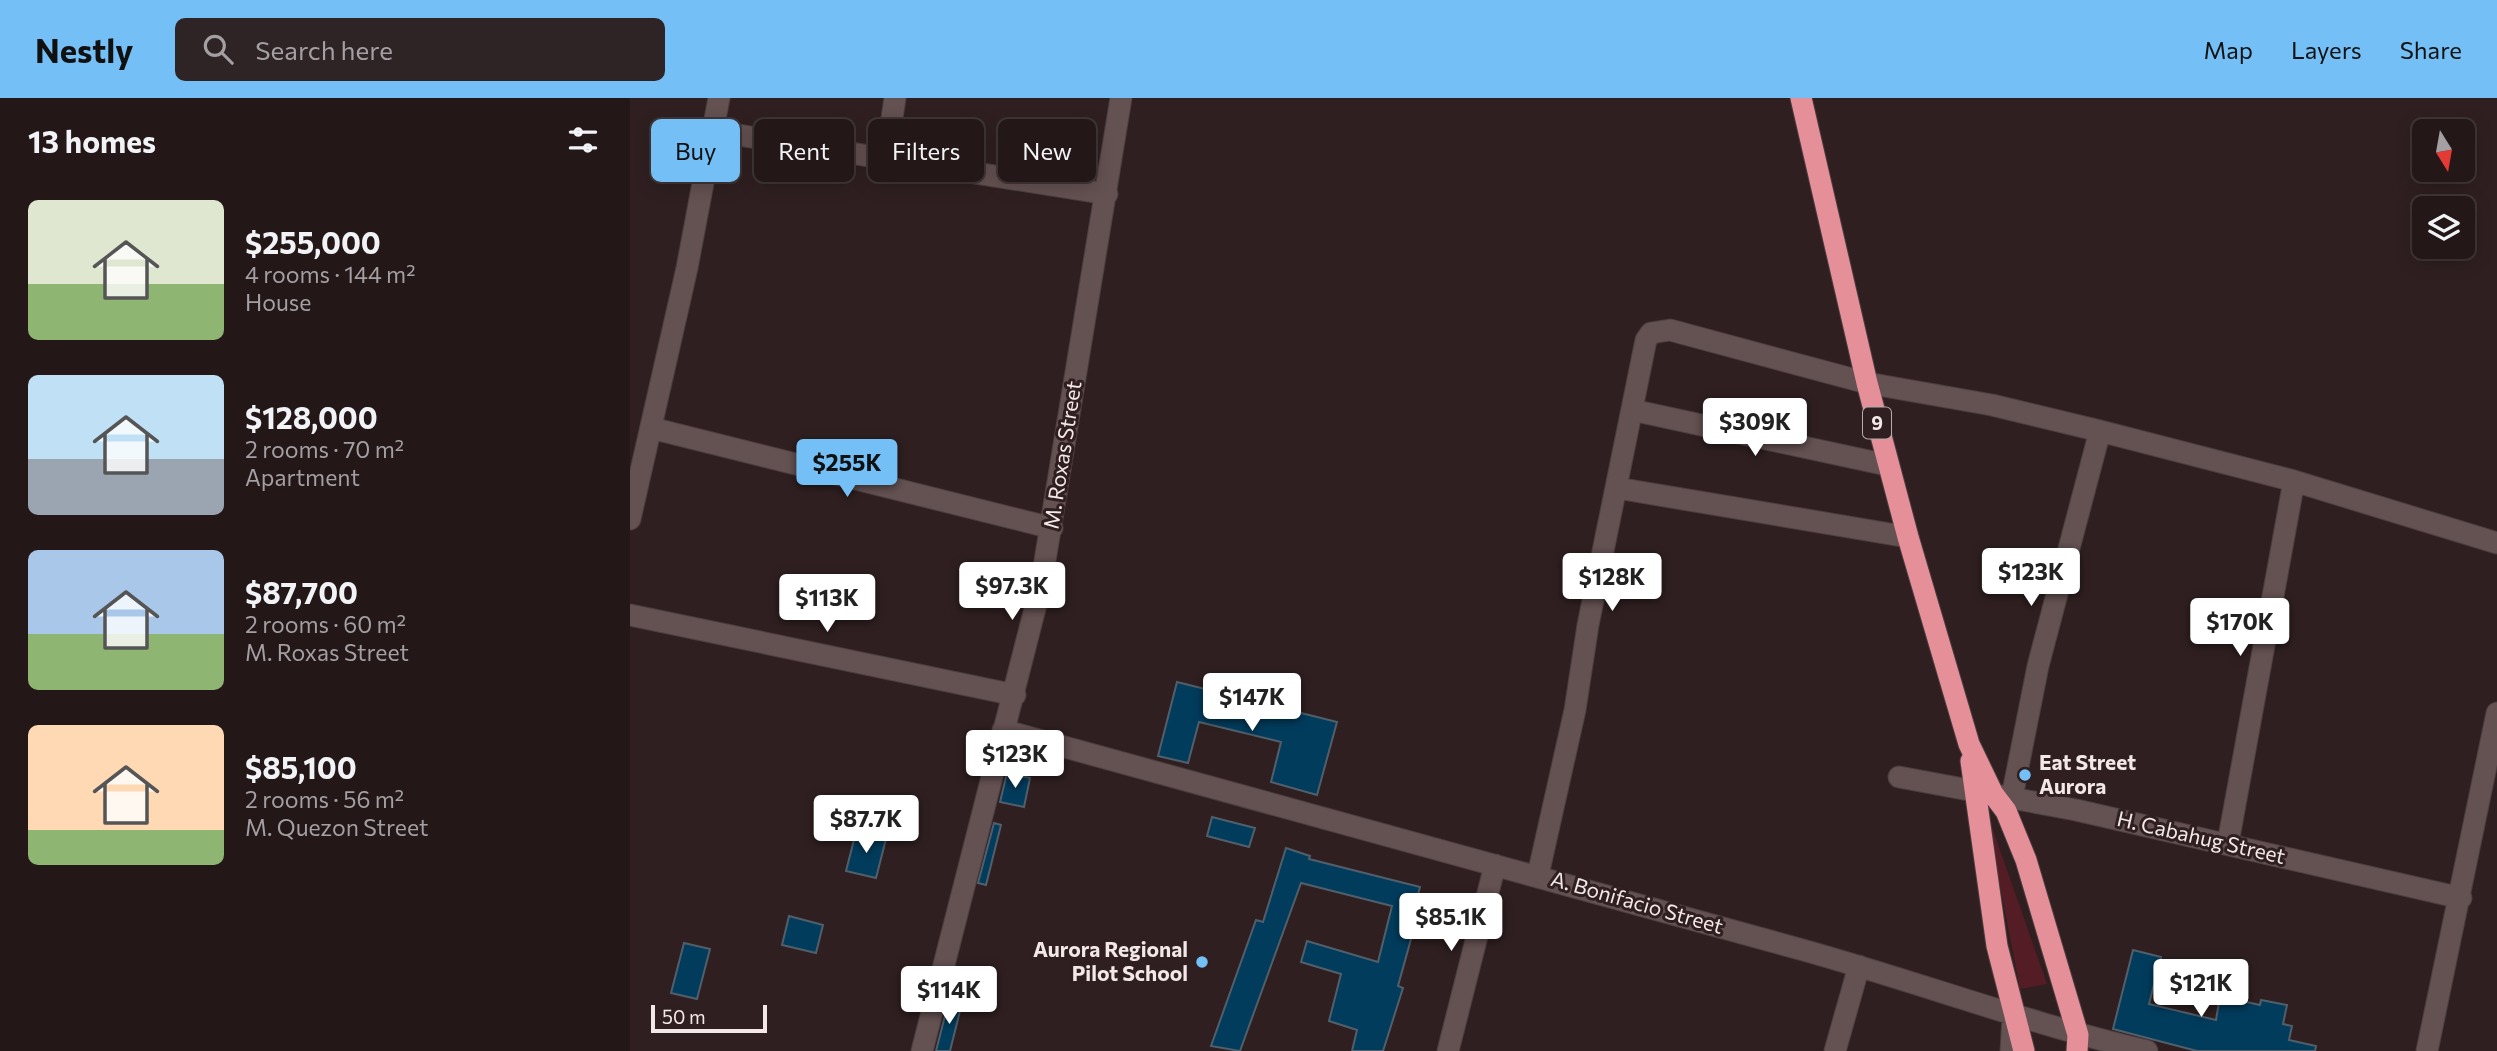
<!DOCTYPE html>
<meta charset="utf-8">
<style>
:root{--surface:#231718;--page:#2f2425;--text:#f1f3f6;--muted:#a39fa2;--line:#403637;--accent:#74c0f6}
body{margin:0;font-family:Commissioner,sans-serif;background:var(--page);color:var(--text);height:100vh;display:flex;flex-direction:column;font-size:26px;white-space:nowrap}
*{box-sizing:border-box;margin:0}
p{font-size:23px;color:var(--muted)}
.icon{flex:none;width:38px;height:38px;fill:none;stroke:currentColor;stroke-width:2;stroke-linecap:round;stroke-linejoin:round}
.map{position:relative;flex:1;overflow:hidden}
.side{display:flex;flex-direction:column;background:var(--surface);width:630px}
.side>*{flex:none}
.guide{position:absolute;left:21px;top:21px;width:665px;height:63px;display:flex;gap:14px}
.needle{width:46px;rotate:169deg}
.buttons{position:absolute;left:1782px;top:21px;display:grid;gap:14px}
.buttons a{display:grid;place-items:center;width:63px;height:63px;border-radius:10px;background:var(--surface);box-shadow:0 4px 18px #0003,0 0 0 2px var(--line);font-size:35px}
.scale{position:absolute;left:21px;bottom:18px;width:116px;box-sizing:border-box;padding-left:7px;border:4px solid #f3e7e8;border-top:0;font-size:19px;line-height:24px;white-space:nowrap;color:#f3e7e8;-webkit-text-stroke:5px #2f1f20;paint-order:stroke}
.price{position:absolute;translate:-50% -60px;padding:0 16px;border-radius:7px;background:#fff;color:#222;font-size:23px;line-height:46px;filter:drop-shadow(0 2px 4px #0008)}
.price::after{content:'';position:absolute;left:50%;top:42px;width:21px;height:16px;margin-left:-10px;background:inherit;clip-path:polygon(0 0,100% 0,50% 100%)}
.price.active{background:var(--accent);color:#111}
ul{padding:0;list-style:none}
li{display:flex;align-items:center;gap:21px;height:175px;padding:0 28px}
li span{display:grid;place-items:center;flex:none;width:196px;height:140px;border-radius:10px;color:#555}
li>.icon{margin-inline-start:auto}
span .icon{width:84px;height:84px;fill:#fffc;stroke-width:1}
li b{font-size:30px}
h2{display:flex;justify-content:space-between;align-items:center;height:84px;padding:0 28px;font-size:30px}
.chip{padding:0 24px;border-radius:10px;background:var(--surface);box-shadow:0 4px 18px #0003,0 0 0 2px var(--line);font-size:24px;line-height:63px}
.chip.active{background:var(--accent);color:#111}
header{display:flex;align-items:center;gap:42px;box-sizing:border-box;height:98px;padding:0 35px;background:var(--accent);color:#111}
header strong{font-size:33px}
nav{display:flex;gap:38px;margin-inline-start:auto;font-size:24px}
.search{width:490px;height:63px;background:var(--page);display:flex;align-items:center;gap:18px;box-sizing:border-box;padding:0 24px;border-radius:10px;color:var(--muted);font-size:26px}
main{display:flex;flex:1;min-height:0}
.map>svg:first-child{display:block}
.green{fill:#541c25}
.building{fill:#023c5d;stroke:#505f6a;stroke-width:2}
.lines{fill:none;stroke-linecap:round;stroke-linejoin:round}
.minor-casing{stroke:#4b3e3f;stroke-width:23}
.highway-casing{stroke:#4b3e3f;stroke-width:23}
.minor{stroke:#645152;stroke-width:21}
.highway{stroke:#e58f98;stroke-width:21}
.poi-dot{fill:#74c0f6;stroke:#2f1f20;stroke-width:2.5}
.labels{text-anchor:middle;stroke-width:6;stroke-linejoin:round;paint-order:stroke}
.shield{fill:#2f1f20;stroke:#b8abac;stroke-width:2}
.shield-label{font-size:19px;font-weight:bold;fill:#f3e7e8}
.street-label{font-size:21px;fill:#f3e7e8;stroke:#2f1f20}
.poi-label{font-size:21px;font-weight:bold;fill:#f3e7e8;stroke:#2f1f20;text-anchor:start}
</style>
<header>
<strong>Nestly</strong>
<div class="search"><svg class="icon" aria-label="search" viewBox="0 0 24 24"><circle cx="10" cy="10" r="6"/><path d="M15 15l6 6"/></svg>Search here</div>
<nav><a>Map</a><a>Layers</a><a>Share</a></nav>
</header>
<main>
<section class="side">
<h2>13 homes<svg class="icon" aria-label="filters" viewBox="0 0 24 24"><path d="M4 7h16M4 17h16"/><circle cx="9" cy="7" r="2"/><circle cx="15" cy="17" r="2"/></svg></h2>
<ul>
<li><span style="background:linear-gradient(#dfe7d0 60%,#8fb573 0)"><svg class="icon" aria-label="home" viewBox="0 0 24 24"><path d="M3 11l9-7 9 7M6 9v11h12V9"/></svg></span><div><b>$255,000</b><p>4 rooms · 144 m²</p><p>House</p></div></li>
<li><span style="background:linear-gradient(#bfe0f5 60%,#9aa5b1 0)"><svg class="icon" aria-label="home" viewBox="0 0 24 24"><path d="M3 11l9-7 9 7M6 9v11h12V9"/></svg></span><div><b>$128,000</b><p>2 rooms · 70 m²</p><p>Apartment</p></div></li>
<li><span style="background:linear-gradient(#a9c7e8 60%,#8fb573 0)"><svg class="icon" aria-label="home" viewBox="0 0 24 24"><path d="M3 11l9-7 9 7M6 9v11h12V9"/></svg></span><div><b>$87,700</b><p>2 rooms · 60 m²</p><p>M. Roxas Street</p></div></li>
<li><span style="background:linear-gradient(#ffd9b3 75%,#8fb573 0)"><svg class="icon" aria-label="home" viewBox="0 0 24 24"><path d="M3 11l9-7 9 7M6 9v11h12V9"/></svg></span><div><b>$85,100</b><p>2 rooms · 56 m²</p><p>M. Quezon Street</p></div></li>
</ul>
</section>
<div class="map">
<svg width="1867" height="953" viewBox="0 0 1867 953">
<rect width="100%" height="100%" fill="#2f1f20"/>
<path class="green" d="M 1355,709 L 1417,886 L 1390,891 Z"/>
<path class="building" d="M 547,584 L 707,624 L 687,697 L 641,684 L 651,644 L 569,624 L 558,665 L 528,658 Z
M 377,675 L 400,680 L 394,709 L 370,704 Z
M 582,719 L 625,730 L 619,749 L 577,738 Z
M 364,725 L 371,727 L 356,787 L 348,785 Z
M 226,734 L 256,741 L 246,780 L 216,773 Z
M 656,750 L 680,758 L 679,761 L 790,789 L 781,822 L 786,823 L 768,888 L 773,890 L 753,953 L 722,953 L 727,932 L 699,923 L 711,876 L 671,864 L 677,843 L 748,864 L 762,808 L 671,785 L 610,953 L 581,948 L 626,822 L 633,824 Z
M 159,818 L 193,827 L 186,855 L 152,847 Z
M 54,845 L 80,851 L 67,901 L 41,895 Z
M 1503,852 L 1531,859 L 1519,906 L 1586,922 L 1590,898 L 1630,907 L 1631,902 L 1657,907 L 1653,926 L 1662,928 L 1659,942 L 1686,948 L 1685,953 L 1567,953 L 1483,931 Z
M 319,902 L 332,905 L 320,953 L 306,953 Z"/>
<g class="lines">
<defs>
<path id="minor" d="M 83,33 L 477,96
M 256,60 L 265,0
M 1002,312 L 1257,367
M 21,330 L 422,430
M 987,390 L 1278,439
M 0,421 L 57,170 L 89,0
M 0,517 L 385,597
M 373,632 C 640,705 907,778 1173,852 C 1288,884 1400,926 1517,953
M 1269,679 L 1446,712 L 1831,800
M 1382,699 L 1408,568 L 1470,333
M 1598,745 L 1664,383
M 908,777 L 945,612 L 958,527 L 1016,242 L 1021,235 L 1040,232 L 1237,285 L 1362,307 L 1470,333 L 1664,383 L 1867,445
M 292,953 L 411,487 L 491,0
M 818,953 L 865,767
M 1205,953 L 1229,868
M 1381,953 L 1383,920
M 1797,953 L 1867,615"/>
<path id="highway" d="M 1171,0 L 1237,285 L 1278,439 L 1339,646 L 1363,696 L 1376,713 L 1396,762 L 1448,937 L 1447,953
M 1341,663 L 1367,848 L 1394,953"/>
</defs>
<use href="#minor" class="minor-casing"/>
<use href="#highway" class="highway-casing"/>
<use href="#minor" class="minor"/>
<use href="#highway" class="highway"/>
</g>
<g class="poi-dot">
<circle cx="1395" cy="677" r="7"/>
<circle cx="572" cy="864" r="7"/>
</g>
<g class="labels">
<rect class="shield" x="1233" y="309.5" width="28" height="31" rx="5"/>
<g class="shield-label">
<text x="1247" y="332">9</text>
</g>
<g class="street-label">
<text transform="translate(433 357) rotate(-81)" y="7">M. Roxas Street</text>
<text transform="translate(1571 740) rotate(13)" y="7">H. Cabahug Street</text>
<text transform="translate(1007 805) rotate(16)" y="7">A. Bonifacio Street</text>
</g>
<g class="poi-label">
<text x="1409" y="672">Eat Street<tspan x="1409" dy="24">Aurora</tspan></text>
<text x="558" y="859" text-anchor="end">Aurora Regional<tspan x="558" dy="24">Pilot School</tspan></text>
</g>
</g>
</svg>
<div class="buttons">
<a><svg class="needle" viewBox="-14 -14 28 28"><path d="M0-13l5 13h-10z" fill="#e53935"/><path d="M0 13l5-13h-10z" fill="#a39fa2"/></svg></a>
<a><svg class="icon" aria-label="layers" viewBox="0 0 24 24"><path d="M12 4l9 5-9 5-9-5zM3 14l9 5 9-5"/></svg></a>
</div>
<div class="scale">50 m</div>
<b class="price" style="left:1125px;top:360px">$309K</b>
<b class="price active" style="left:217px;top:401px">$255K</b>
<b class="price" style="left:1401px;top:510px">$123K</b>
<b class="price" style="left:982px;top:515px">$128K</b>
<b class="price" style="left:382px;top:524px">$97.3K</b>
<b class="price" style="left:197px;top:536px">$113K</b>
<b class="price" style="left:1610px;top:560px">$170K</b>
<b class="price" style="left:622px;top:635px">$147K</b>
<b class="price" style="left:385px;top:692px">$123K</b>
<b class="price" style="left:236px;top:757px">$87.7K</b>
<b class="price" style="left:821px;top:855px">$85.1K</b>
<b class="price" style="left:1571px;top:921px">$121K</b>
<b class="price" style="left:319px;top:928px">$114K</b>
<div class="guide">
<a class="chip active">Buy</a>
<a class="chip">Rent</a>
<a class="chip">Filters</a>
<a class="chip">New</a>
</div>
</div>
</main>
